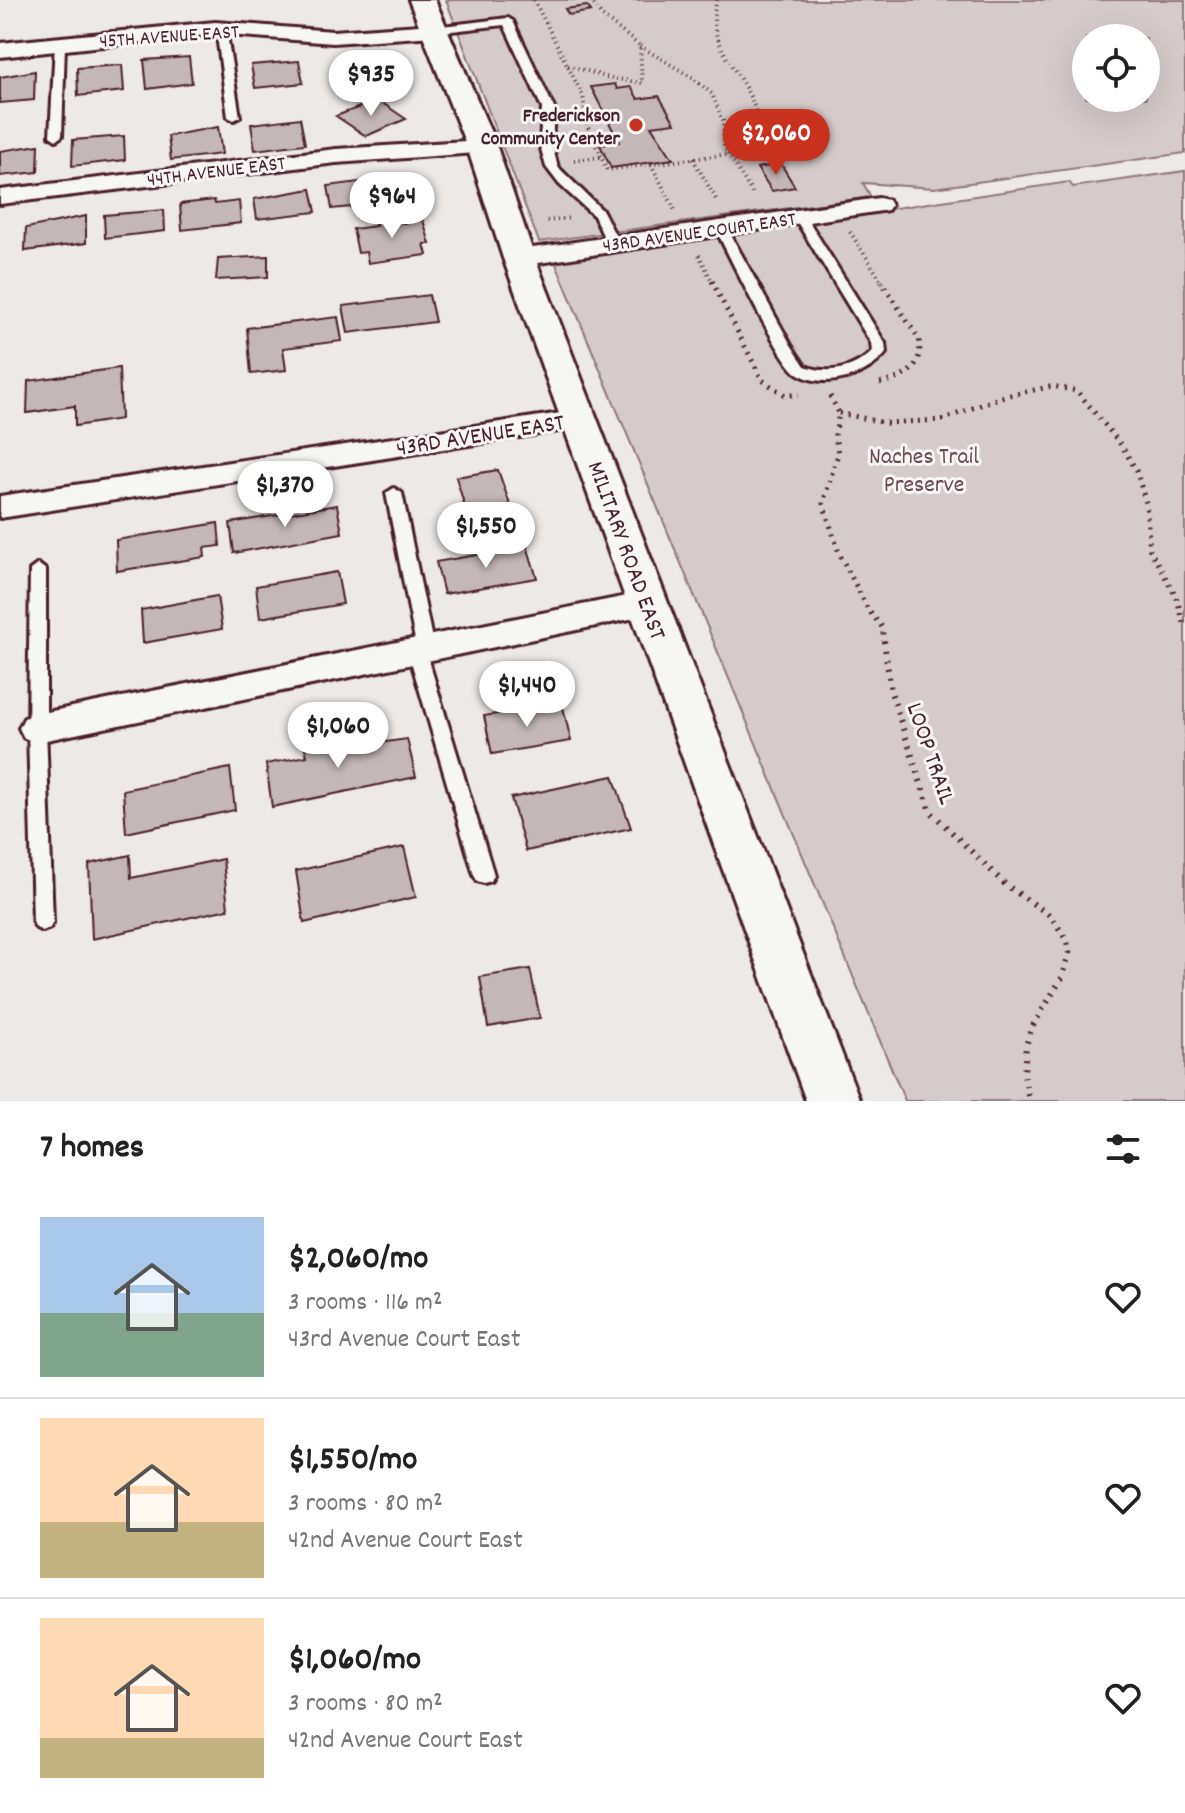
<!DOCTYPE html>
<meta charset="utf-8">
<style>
:root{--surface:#fff;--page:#f2f2f2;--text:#222;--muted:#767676;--line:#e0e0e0;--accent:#c8321e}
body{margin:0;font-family:Dekko,sans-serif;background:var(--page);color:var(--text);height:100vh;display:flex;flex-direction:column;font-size:30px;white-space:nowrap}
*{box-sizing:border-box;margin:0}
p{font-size:26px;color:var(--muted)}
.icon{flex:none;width:44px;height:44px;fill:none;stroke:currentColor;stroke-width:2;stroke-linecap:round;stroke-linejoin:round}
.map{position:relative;height:1101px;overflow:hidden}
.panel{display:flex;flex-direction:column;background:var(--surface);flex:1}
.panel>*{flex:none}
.controls{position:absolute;left:1072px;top:24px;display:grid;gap:16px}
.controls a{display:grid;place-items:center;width:88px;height:88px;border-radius:50%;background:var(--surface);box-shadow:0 8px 32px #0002;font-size:40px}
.price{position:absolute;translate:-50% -68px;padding:0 18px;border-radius:28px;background:#fff;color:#222;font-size:26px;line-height:52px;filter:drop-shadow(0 2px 4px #0008)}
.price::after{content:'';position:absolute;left:50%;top:48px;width:24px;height:18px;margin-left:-12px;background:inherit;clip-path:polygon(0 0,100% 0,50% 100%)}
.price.active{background:var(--accent);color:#fff}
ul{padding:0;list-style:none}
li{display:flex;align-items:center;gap:24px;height:200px;padding:0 40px}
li+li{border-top:2px solid var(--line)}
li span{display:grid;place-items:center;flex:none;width:224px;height:160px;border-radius:0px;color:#555}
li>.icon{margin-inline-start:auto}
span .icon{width:96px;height:96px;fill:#fffc;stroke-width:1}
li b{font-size:34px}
h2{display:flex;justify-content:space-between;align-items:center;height:96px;padding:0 40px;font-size:34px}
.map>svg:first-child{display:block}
.green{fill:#d4cbca;stroke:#8f757a;stroke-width:2;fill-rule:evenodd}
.building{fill:#c4b7b7;stroke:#4a1f2b;stroke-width:2}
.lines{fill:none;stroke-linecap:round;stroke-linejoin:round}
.service-casing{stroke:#4a1f2b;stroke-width:6}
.minor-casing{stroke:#4a1f2b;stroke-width:6}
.tertiary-casing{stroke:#4a1f2b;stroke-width:6}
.path-far2{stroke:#4a1f2b;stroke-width:4;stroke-dasharray:1 4;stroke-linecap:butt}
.path-far1{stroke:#4a1f2b;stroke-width:5;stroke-dasharray:2 6;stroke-linecap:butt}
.path{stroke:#4a1f2b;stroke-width:6;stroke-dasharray:2 7;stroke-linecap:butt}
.service{fill:#f6f6f2;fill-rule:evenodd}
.minor{fill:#f6f6f2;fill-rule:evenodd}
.tertiary{fill:#f6f6f2;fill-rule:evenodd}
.poi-dot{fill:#c8321e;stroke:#f6f6f2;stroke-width:3}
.labels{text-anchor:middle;stroke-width:6;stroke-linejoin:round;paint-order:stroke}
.far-street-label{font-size:20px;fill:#4a1f2b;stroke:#f6f6f2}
.far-poi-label{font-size:20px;font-weight:bold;fill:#4a1f2b;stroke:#f6f6f2;text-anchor:end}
.street-label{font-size:24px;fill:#4a1f2b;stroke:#f6f6f2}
.park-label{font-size:24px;fill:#6c4a53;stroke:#f6f6f2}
</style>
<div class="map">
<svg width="1185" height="1101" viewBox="0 0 1185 1101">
<rect width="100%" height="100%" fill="#ece9e6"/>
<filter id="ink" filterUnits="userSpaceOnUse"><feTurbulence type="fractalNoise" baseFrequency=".0125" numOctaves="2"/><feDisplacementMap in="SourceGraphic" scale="16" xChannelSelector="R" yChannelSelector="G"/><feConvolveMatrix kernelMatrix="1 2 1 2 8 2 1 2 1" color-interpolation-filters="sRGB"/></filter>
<g filter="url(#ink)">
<path class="green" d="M 446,0 L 1185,0 L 1185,153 L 934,188 L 863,183 L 871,197 L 539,242 ZM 1086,38 L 1146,38 L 1146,98 L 1086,98 Z
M 1185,171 L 1185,1101 L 905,1101 L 554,259 L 1069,182 L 1073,187 Z"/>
<path class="building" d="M 587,6 L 591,11 L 569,15 L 565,9 Z
M 189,57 L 192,83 L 147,89 L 144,60 Z
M 376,59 L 383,84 L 340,89 L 335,68 Z
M 299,61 L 303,83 L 255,88 L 251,65 Z
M 122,65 L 124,91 L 78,96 L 77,68 Z
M 35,71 L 34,100 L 0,103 L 0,77 Z
M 615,84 L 617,89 L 631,87 L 638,99 L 659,96 L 675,123 L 651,126 L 673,159 L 611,168 L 600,145 L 619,142 L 591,87 Z
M 378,100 L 406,119 L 366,136 L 336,116 Z
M 300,118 L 305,144 L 255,150 L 251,124 Z
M 218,127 L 222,154 L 171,160 L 168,136 Z
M 124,136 L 125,160 L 72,166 L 73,140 Z
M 39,145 L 38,172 L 0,176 L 0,151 Z
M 781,164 L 795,187 L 772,191 L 757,168 Z
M 374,180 L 380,204 L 332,209 L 328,186 Z
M 311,189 L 316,212 L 257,219 L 254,199 Z
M 214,200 L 215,204 L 239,201 L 241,223 L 182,230 L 180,204 Z
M 164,210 L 165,231 L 105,238 L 104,215 Z
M 86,216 L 86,243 L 25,251 L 26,228 Z
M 401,216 L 403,223 L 423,220 L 430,244 L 424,244 L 427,255 L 368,263 L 366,252 L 358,253 L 353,229 L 376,226 L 374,219 Z
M 268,256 L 268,277 L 216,280 L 218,259 Z
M 429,295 L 435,322 L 348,333 L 343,306 Z
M 338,317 L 342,341 L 283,348 L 286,370 L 251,374 L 247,328 Z
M 119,368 L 121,419 L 75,426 L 75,406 L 27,413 L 28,381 Z
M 498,470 L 515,519 L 471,527 L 456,477 Z
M 337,505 L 342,533 L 234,553 L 230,523 Z
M 218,523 L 220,546 L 204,548 L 205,557 L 117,571 L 116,540 Z
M 527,546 L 537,578 L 444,594 L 436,562 Z
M 337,572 L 343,604 L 260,618 L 256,586 Z
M 217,596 L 222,629 L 143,643 L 141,610 Z
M 562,703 L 571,741 L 492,754 L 484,716 Z
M 407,739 L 416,777 L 272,807 L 266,764 L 307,756 L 305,748 L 342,740 L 343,748 Z
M 230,768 L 235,810 L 126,833 L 123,790 Z
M 613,776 L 631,828 L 526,851 L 511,798 Z
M 404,847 L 416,897 L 304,923 L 296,871 Z
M 130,855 L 131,878 L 223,859 L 228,909 L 92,939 L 89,864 Z
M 530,969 L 540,1018 L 488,1027 L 480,977 Z"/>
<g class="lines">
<defs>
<path id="service" d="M 508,18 L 513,21 L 554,108 L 552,145 L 558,167 L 603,211 L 619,243 L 618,246 L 608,246 L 594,216 L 559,184 L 546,167 L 540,145 L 542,108 L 504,25 L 434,33 L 429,30 L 434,27 Z
M 221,25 L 226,28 L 240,117 L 234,120 L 228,117 L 216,28 Z
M 60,41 L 65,44 L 62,136 L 56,140 L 50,136 L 55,44 Z
M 800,213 L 806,217 L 885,343 L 886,353 C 868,376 824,391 797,373 C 780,362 728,253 715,228 L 721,224 L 727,228 L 791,345 L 805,366 C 830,375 853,369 872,352 L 871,343 L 794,217 Z
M 394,488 L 402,493 L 434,649 L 427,655 L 494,875 L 491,881 L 484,883 L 477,881 L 474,875 L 408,651 L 416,645 L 386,493 Z
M 38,564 L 46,570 L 46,728 L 53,922 L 50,928 L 43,931 L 36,928 L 33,922 L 28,728 L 30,570 Z"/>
<path id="minor" d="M 215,22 L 333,31 L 434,24 L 445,30 L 434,36 L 333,43 L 215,34 L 0,57 L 0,43 Z
M 482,140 L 490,142 L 494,147 L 490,152 L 336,163 L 0,204 L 0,190 L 336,149 Z
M 879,198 L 888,200 L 891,205 L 888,210 L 519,266 L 510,264 L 506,258 L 510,252 L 519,250 Z
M 581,410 L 591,412 L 596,419 L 591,426 L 0,518 L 0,496 Z
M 647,592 L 659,595 L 664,604 L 659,613 L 37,742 L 24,738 L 19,728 L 24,718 L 37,714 Z"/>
<path id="tertiary" d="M 409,0 L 435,0 L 497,147 L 535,258 L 860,1101 L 806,1101 L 503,258 L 467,147 Z"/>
</defs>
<use href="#service" class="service-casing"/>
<use href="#minor" class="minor-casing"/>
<use href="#tertiary" class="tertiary-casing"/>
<path class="path-far2" d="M 534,0 L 583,96 L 587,125 L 607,170 L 729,154
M 717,0 C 702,45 747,73 757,116 L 743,128 L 725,132
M 640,46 L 693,78 L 712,94 L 723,121 L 724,147 L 754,196
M 568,65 L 606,77 L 642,83 L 640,46 L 601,15 L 591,0
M 693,159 L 717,201
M 574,160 L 601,157
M 651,164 L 676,212
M 547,221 L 570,218
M 850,232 L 883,283
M 699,255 L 713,283"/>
<path class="path-far1" d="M 712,281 L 762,380 L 785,395 L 799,395
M 880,383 C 905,379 924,367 919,339 L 881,281
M 830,396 L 839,413 L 835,435 L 838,454 L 823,503 L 839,553 L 869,611 L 882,627 L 884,643
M 839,413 L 886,423 L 942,420 L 1001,397 L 1053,386 L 1077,391 L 1122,446 L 1136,470 L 1146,503 L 1150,550 L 1176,596 L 1185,627"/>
<path class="path" d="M 884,641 L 891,692 L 930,811 L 1006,885 L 1051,916 L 1067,941 L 1069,953 L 1063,976 L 1031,1029 L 1026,1046 L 1024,1074 L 1029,1101"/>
<use href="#service" class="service"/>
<use href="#minor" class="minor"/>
<use href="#tertiary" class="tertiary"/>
</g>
</g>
<circle class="poi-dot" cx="636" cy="125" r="8"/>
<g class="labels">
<g class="far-street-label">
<text transform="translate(169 35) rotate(-4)" y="7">45TH AVENUE EAST</text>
<text transform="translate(216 170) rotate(-7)" y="7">44TH AVENUE EAST</text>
<text transform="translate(699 231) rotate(-8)" y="7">43RD AVENUE COURT EAST</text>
</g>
<g class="far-poi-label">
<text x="620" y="121">Frederickson<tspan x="620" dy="23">Community Center</tspan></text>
</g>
<g class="street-label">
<text transform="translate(480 434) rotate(-9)" y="8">43RD AVENUE EAST</text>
<text transform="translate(628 550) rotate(70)" y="8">MILITARY ROAD EAST</text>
<text transform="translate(932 753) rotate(71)" y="8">LOOP TRAIL</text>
</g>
<g class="park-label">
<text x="924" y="463">Naches Trail<tspan x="924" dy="28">Preserve</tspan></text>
</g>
</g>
</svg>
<div class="controls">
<a><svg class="icon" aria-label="locate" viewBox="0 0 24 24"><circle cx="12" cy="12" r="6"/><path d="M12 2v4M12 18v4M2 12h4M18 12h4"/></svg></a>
</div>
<b class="price" style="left:371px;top:118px">$935</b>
<b class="price active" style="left:776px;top:177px">$2,060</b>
<b class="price" style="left:392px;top:240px">$964</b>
<b class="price" style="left:285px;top:529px">$1,370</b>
<b class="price" style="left:486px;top:570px">$1,550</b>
<b class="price" style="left:527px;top:729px">$1,440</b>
<b class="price" style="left:338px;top:770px">$1,060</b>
</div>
<section class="panel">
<h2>7 homes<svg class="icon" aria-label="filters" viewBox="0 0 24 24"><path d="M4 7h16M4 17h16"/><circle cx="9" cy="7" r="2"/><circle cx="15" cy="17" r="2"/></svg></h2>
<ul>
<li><span style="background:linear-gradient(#a9c7e8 60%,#7fa58c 0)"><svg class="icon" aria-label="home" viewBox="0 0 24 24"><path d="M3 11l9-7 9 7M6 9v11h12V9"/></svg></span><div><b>$2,060/mo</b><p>3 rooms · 116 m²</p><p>43rd Avenue Court East</p></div><svg class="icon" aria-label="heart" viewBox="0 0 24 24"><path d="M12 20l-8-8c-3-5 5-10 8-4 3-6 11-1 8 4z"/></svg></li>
<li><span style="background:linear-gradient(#ffd9b3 65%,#c2b280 0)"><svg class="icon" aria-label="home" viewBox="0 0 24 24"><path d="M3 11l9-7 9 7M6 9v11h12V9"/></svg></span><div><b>$1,550/mo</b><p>3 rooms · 80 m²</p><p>42nd Avenue Court East</p></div><svg class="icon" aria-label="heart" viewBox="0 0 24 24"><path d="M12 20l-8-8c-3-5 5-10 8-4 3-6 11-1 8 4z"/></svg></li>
<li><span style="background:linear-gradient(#ffd9b3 75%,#c2b280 0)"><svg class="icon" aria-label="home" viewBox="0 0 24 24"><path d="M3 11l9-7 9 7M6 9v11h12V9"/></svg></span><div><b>$1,060/mo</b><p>3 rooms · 80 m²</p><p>42nd Avenue Court East</p></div><svg class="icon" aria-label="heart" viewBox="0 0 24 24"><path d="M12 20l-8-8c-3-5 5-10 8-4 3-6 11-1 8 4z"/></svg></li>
</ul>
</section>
